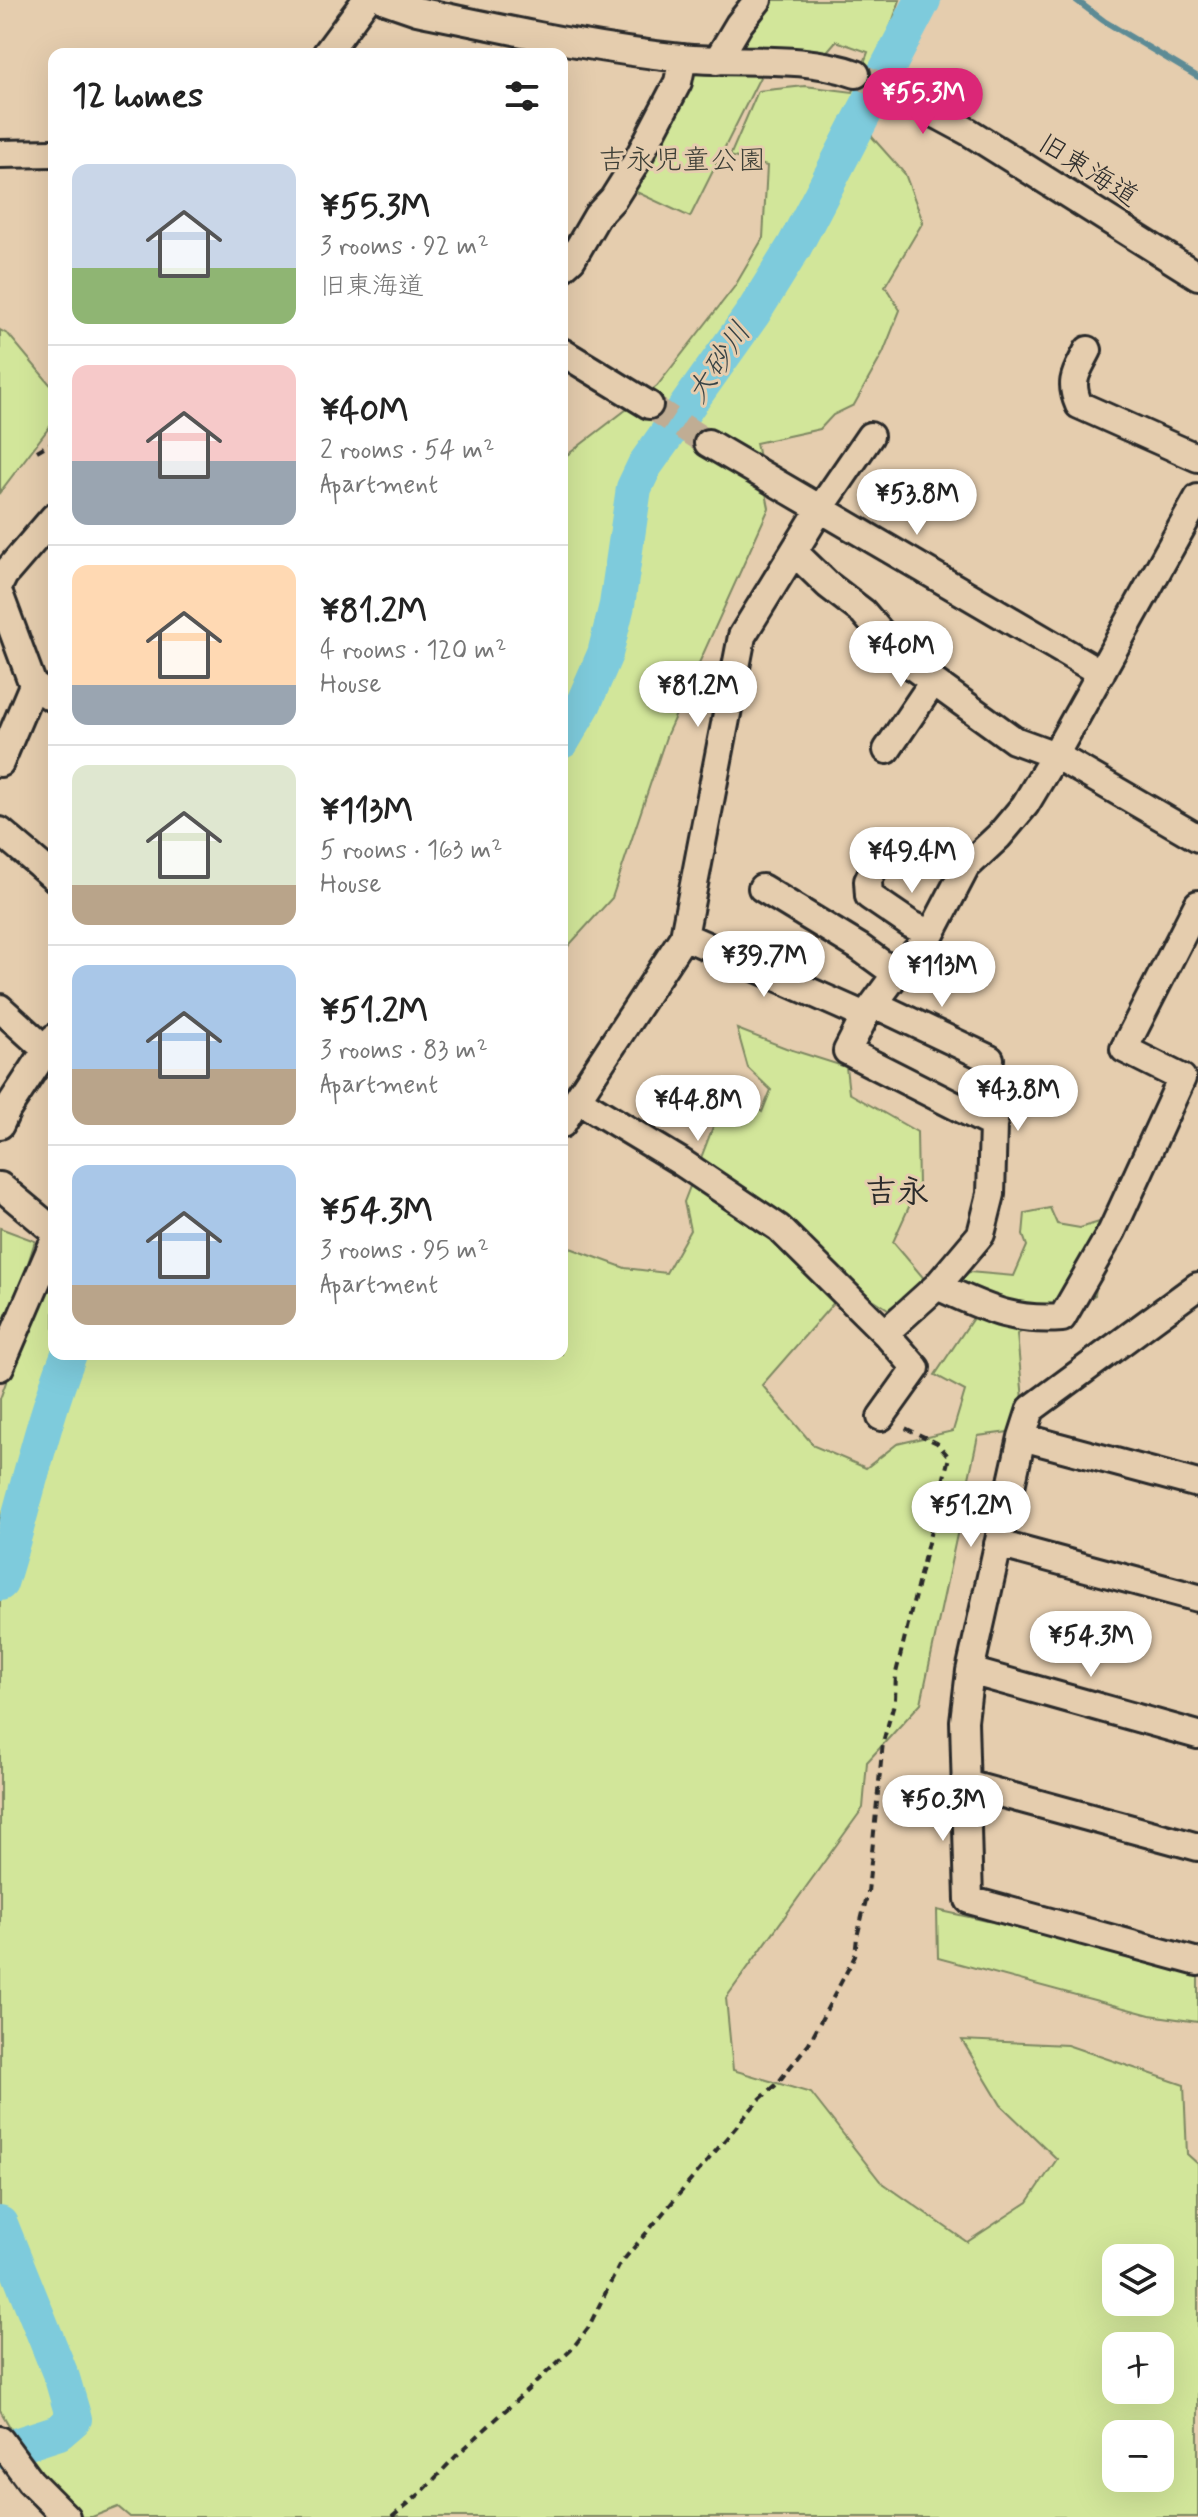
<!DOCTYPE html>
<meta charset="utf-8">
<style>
:root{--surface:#fff;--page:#f2f2f2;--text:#222;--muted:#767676;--line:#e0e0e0;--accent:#db2777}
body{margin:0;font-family:Mynerve,"Klee One",sans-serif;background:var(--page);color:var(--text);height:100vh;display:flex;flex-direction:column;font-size:30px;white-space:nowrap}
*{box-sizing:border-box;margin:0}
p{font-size:26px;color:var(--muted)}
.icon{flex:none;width:44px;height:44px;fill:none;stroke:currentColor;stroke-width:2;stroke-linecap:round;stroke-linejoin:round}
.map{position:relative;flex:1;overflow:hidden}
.sheet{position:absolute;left:48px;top:48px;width:520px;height:1312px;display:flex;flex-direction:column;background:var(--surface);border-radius:16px;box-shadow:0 8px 32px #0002}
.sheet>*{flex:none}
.buttons{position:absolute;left:1102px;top:2244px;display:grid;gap:16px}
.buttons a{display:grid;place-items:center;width:72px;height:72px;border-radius:16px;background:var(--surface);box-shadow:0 8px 32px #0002;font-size:40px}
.price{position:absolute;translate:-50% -68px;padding:0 18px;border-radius:28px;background:#fff;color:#222;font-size:26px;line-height:52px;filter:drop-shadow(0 2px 4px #0008)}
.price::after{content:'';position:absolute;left:50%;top:48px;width:24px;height:18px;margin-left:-12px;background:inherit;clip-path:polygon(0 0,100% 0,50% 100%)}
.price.current{background:var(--accent);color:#fff}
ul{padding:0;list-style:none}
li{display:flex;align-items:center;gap:24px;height:200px;padding:0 24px}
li+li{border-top:2px solid var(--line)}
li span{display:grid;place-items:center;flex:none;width:224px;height:160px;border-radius:16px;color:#555}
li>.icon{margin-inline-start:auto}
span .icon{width:96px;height:96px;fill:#fffc;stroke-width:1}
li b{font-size:34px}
h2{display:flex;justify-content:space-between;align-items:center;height:96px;padding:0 24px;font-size:34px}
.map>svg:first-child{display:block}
.green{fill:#d2e69a;stroke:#7e8862;stroke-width:2;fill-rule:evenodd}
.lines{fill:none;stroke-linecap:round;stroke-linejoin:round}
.stream{stroke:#5d8b95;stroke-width:6}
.river{stroke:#7ecbdc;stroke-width:36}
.minor-tunnel{stroke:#c0ad94;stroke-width:26;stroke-dasharray:26 13;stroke-linecap:butt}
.minor-casing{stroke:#2b2b2b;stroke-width:32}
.path{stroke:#2b2b2b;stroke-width:4;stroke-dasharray:8 6;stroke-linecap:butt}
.minor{stroke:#e5cdae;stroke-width:26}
.labels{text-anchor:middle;stroke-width:6;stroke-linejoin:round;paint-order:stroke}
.park-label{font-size:28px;fill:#3c3e36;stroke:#e5cdae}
.street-label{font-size:28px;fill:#2b2b2b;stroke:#e5cdae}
.water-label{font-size:30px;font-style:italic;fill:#374346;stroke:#e5cdae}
.quarter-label{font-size:32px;font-weight:bold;fill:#2b2b2b;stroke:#e5cdae}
</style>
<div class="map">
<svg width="1198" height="2517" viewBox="0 0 1198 2517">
<rect width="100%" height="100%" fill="#e5cdae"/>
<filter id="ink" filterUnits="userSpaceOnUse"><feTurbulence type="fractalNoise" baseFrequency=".0125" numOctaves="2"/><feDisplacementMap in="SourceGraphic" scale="16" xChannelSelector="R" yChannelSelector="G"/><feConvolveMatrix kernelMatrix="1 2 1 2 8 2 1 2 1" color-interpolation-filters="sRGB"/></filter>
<g filter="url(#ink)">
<path class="green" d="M 768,0 L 900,0 L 868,90 L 872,137 L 905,174 L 923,222 L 885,286 L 900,310 L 883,353 L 854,405 L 833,415 L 820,429 L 756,443 L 769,508 L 667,734 L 612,898 L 562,953 L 562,459 L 657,386 L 735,286 L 763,238 L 767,166 L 730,156 L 758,91 L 805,86 L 853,92 L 868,52 L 836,41 L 817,63 L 736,47 Z
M 689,74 L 761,75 L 690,217 L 630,189 Z
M 0,330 L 9,335 L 54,389 L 54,421 L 0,492 Z
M 737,1029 L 786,1048 L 846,1067 L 849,1093 L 917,1132 L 918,1187 L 893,1242 L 927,1282 L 888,1309 L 850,1284 L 762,1385 L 814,1446 L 866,1468 L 897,1444 L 953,1431 L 965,1391 L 935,1375 L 975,1315 L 952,1284 L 969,1272 L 1014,1276 L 1027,1246 L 1023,1235 L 1025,1213 L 1050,1208 L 1057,1224 L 1080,1228 L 1106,1220 L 1095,1295 L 1017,1334 L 1023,1400 L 1016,1431 L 978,1436 L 921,1703 L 867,1762 L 863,1808 L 726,1998 L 733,2070 L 811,2093 L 880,2181 L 967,2242 L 1028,2202 L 1057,2159 L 1001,2105 L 962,2040 L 1067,2045 L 1184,2085 L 1187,2154 L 1198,2164 L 1198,2517 L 130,2517 L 118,2507 L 92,2517 L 82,2517 L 28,2458 L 0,2410 L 0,1399 L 11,1368 L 54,1273 L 54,1354 L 562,1354 L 562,1245 L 625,1268 L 666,1273 L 690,1230 L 684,1202 L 716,1119 L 732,1091 L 762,1112 L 771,1090 L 748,1068 ZM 1116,2258 L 1160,2258 L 1160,2302 L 1116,2302 ZM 1116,2346 L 1160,2346 L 1160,2390 L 1116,2390 ZM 1116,2434 L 1160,2434 L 1160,2478 L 1116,2478 Z
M 0,1228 L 35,1241 L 6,1334 L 0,1344 Z
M 937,1910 L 1198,1967 L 1198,2022 L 1150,2015 L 938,1958 Z"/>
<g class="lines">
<path class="stream" d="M 1076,0 L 1104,21 L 1198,77"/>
<path class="river" d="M 562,741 L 583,705 L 605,654 L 617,605 L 634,488 L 645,465 L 753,313 L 794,247 L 923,0
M 0,1583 C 24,1507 40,1428 69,1354
M 0,2224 L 62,2378 L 74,2419 L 59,2432 L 0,2451"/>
<path class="minor-tunnel" d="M 856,74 L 902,96
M 649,405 L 708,443"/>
<defs>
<path id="minor" d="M 385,0 L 417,11 C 505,29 592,49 681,58 C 738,64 801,54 856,74
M 326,54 L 366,0
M 717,61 L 739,24 L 758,0
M 902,96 L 969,132 L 1198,276
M 0,154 L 54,153
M 562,268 L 572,259 L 597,216 L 613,199 L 635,164 L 678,82 L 683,58
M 1088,350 C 1077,372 1068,380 1079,405 L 1198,458
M 562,352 L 649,405
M 870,436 L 820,509 L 742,636 L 684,936 L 577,1099 L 681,1162 L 779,1228 L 885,1333
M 708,443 L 1101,673
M 794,552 L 828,585 L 863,612 L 905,661 L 1014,740 L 1055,755 L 1198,838
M 0,583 L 4,575 L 54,517
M 0,596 L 33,685 L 54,699
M 887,750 L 933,682
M 0,763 L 33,685
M 0,831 L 54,877
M 878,860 L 868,881 L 869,896 L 910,924 L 931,934
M 762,888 L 859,947 L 896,974
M 684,936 L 865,1016
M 874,1004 L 990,1059
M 0,1008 L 46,1050
M 562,1124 L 577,1099
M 0,1125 L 7,1110 L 54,1038
M 993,1125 L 1002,1083
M 0,1186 L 54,1231
M 937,1286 L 981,1234 L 991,1194 L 993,1125 L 847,1051 L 865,1016 L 896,974 L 931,934 L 966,867 L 999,836 L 1025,805 L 1055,755 L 1198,498
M 1198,1286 L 1031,1409 L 1022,1437 L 970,1671 L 964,1721 L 969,1900 L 1198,1962
M 0,1367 L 54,1241
M 881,1417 L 916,1368 L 885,1333 L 937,1286 C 983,1306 1009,1322 1062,1318 L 1112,1231 L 1182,1078 L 1124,1049 L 1198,904
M 1022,1437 L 1198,1484
M 998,1544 L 1198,1598
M 970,1671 L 1198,1735
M 966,1784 L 1198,1847
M 0,2440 L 30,2481 L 66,2517"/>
</defs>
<use href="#minor" class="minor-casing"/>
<path class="path" d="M 37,451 L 54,441
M 392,2517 L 422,2492 L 456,2456 L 571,2350 L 588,2328 L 620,2264 L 758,2101 L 777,2084 L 809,2043 L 855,1956 L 857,1937 L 868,1892 L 883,1742 L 895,1700 L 896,1673 L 949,1457 L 937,1443 L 901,1426"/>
<use href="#minor" class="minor"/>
</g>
</g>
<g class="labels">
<g class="park-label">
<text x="682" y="169">吉永児童公園</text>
</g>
<g class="street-label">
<text transform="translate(1089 169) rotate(32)" y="10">旧東海道</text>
</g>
<g class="water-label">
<text transform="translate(718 362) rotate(-56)" y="10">大砂川</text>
</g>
<g class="quarter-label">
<text x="897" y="1202">吉永</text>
</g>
</g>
</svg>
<div class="buttons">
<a><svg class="icon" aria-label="layers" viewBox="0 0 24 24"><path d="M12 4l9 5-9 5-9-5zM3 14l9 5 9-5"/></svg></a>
<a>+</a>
<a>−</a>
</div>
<b class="price current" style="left:923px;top:136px">¥55.3M</b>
<b class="price" style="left:917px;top:537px">¥53.8M</b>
<b class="price" style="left:901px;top:689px">¥40M</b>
<b class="price" style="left:698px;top:729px">¥81.2M</b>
<b class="price" style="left:912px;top:895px">¥49.4M</b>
<b class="price" style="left:764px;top:999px">¥39.7M</b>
<b class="price" style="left:942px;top:1009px">¥113M</b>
<b class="price" style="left:1018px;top:1133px">¥43.8M</b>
<b class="price" style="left:698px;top:1143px">¥44.8M</b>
<b class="price" style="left:971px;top:1549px">¥51.2M</b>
<b class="price" style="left:1091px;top:1679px">¥54.3M</b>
<b class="price" style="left:943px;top:1843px">¥50.3M</b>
<section class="sheet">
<h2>12 homes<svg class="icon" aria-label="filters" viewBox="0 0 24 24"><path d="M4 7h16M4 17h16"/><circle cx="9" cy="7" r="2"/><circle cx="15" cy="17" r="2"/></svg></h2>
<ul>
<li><span style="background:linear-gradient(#c9d6e8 65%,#8fb573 0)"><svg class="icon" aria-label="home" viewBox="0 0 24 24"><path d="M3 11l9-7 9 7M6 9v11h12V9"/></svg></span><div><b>¥55.3M</b><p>3 rooms · 92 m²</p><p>旧東海道</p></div></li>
<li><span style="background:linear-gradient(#f6c9c9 60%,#9aa5b1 0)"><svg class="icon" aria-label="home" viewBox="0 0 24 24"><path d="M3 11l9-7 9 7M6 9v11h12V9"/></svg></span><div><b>¥40M</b><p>2 rooms · 54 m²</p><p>Apartment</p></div></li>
<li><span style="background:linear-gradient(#ffd9b3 75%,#9aa5b1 0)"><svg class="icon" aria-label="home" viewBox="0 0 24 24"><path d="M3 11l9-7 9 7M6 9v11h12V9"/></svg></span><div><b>¥81.2M</b><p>4 rooms · 120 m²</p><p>House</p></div></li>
<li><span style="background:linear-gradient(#dfe7d0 75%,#b9a48a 0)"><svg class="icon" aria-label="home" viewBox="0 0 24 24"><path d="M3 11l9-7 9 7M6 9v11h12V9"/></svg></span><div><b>¥113M</b><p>5 rooms · 163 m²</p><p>House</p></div></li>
<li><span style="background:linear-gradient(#a9c7e8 65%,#b9a48a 0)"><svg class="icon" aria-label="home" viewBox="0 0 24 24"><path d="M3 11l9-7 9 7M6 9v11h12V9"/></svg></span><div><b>¥51.2M</b><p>3 rooms · 83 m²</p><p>Apartment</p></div></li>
<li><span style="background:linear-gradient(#a9c7e8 75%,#b9a48a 0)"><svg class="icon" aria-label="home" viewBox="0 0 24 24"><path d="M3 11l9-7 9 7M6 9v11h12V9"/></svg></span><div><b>¥54.3M</b><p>3 rooms · 95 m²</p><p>Apartment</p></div></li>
</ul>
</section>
</div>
